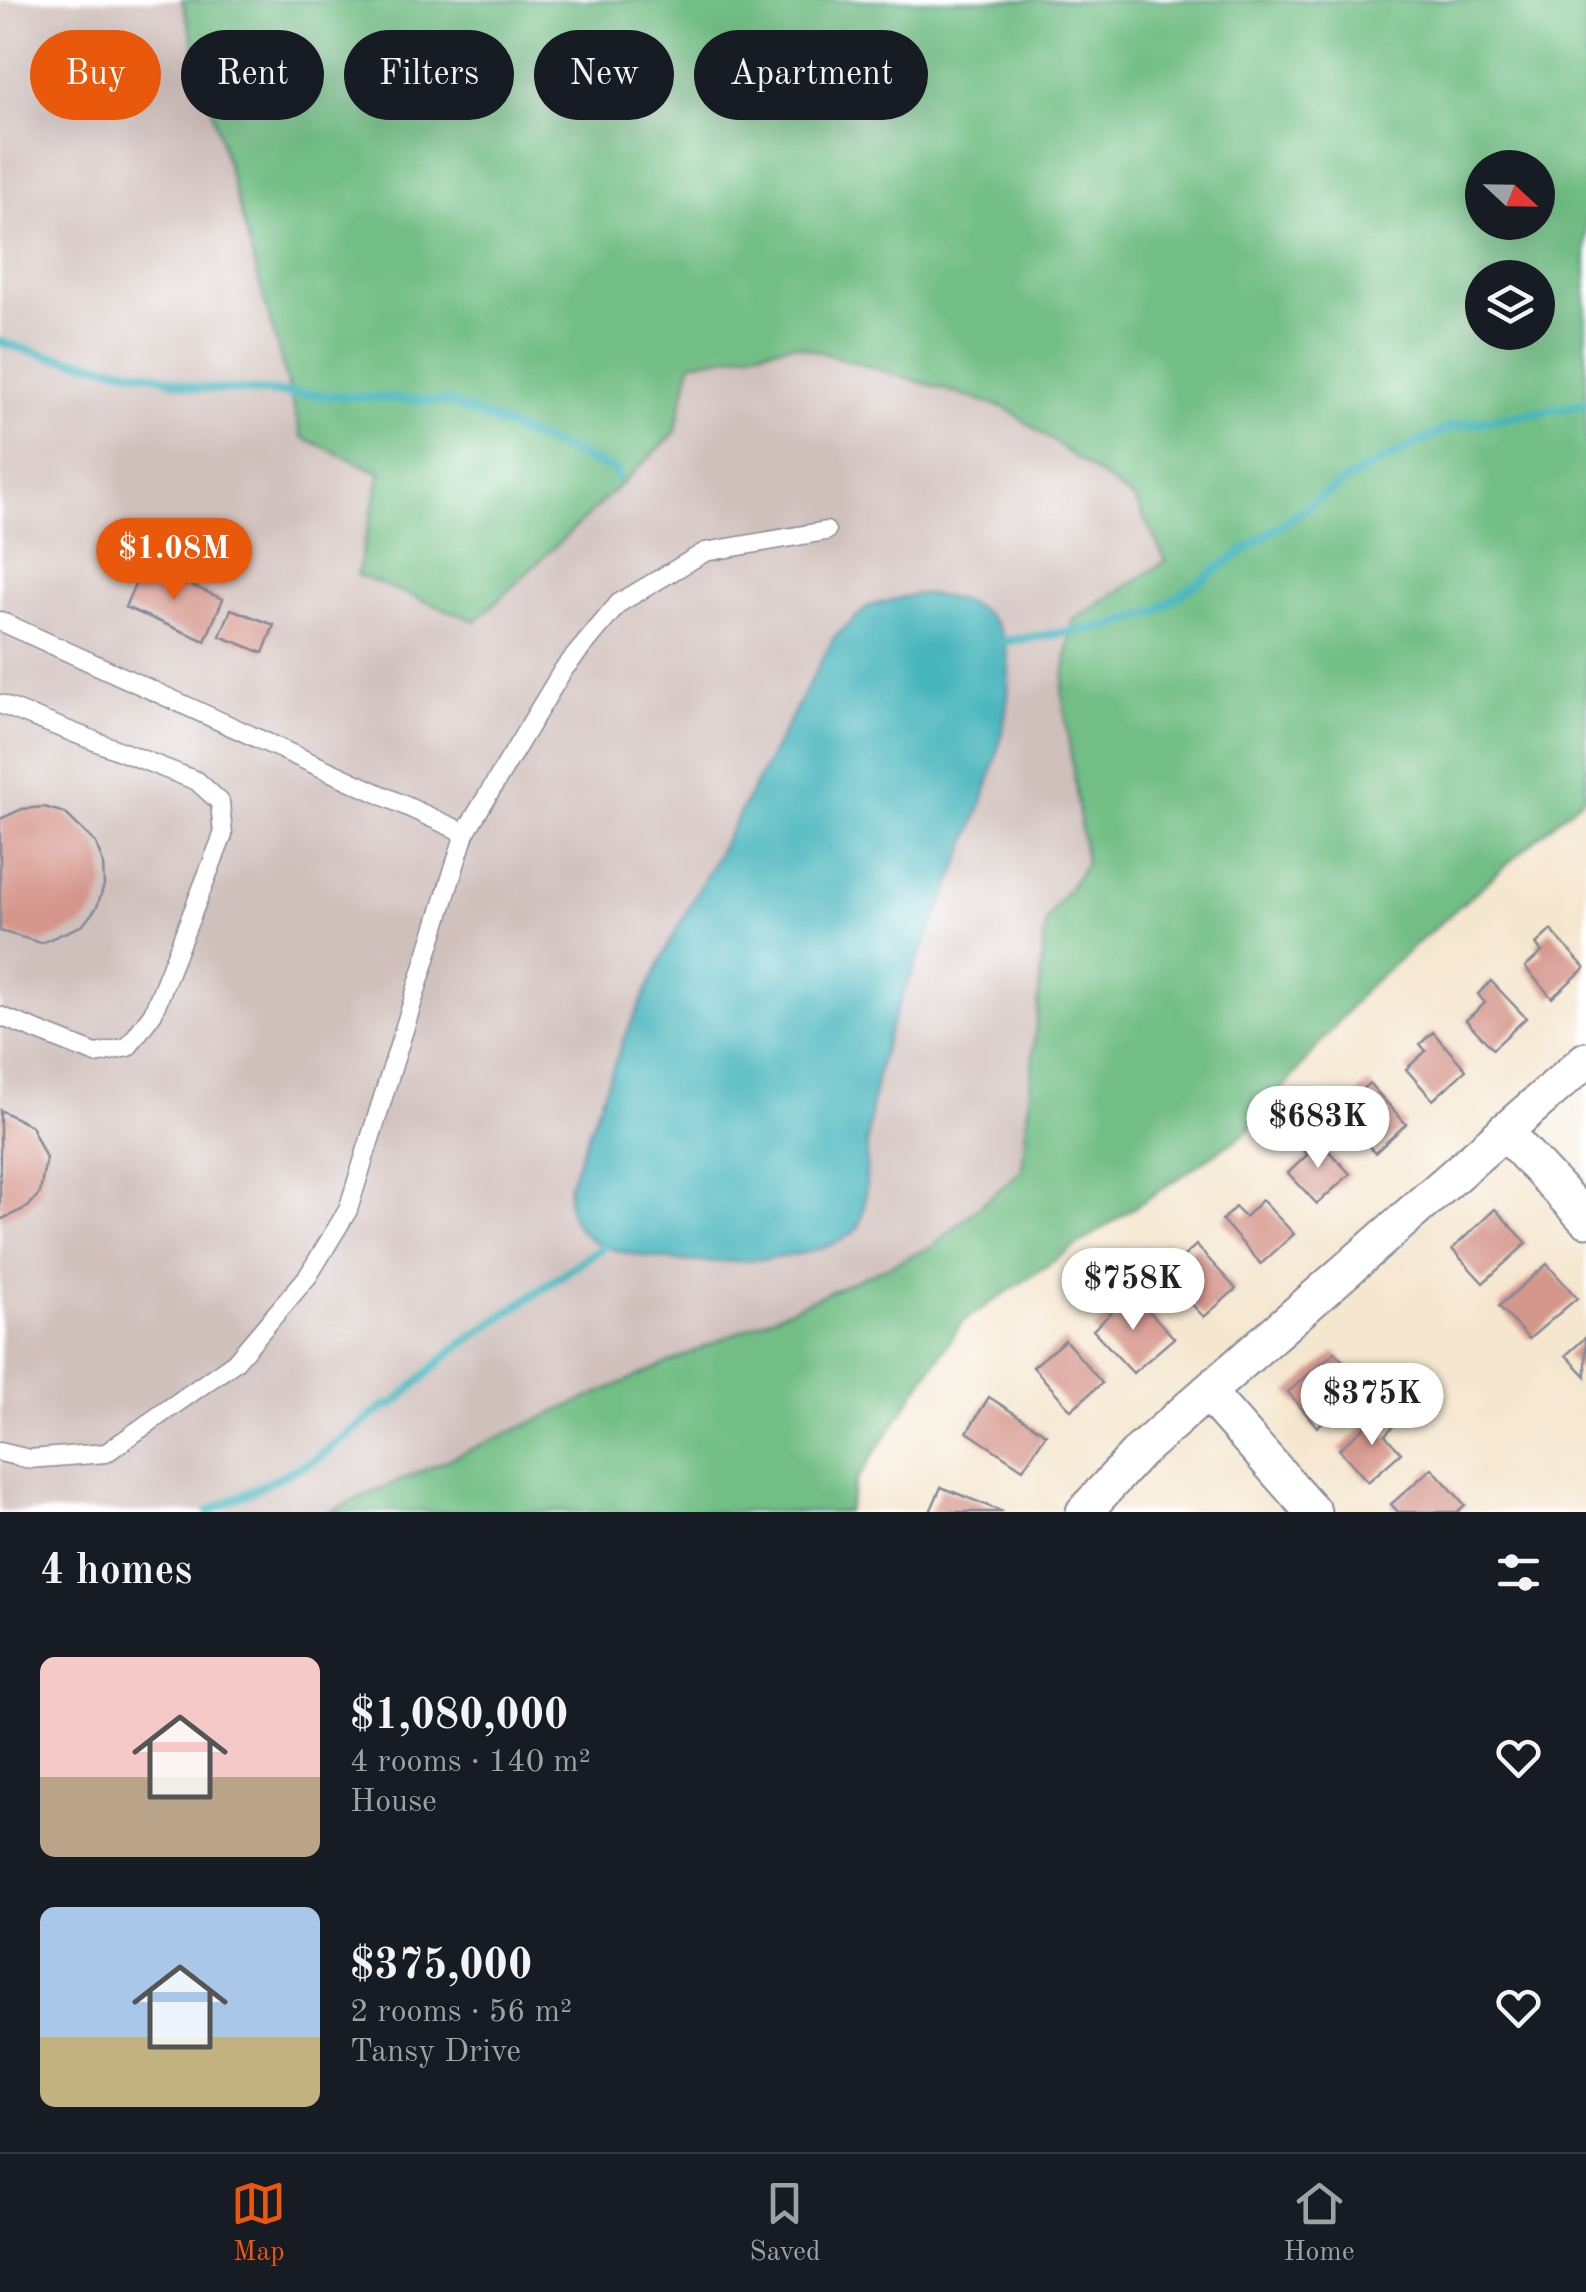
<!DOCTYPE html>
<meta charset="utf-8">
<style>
:root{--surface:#171b24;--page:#242831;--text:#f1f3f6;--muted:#9ea1a6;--line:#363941;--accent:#ea580c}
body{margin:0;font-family:"Old Standard TT",serif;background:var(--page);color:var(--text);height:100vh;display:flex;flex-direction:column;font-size:38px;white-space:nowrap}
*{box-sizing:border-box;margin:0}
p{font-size:32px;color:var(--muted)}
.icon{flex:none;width:55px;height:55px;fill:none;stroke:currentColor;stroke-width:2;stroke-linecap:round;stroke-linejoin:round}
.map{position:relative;height:1512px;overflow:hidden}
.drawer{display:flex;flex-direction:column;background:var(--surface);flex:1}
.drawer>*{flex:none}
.banner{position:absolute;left:30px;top:30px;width:1000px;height:90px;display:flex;gap:20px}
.needle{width:65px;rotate:112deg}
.fabs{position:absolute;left:1465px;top:150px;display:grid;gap:20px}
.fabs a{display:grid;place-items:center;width:90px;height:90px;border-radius:50%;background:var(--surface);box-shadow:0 10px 40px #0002;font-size:50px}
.price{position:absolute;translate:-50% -85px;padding:0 22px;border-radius:35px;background:#fff;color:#222;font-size:32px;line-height:65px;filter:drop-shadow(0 2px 5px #0008)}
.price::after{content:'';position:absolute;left:50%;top:60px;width:30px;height:22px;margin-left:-15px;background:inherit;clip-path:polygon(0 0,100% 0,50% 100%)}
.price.active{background:var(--accent);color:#fff}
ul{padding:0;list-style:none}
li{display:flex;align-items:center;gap:30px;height:250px;padding:0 40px}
li span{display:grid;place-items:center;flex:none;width:280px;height:200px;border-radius:15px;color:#555}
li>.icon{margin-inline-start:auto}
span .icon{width:120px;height:120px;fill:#fffc;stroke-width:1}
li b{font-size:42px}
h2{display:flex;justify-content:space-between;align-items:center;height:120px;padding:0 40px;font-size:42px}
.tag{padding:0 35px;border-radius:45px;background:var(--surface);box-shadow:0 10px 40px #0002;font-size:35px;line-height:90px}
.tag.active{background:var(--accent);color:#fff}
.tabs{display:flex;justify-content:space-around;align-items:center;height:140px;border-top:2px solid var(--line);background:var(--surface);font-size:28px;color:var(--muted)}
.tabs a{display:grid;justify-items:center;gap:5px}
.tabs .active{color:var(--accent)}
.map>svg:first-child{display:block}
.industrial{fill:#d0c0bc;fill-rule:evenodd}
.forest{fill:#72be85;stroke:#467672;stroke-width:2.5;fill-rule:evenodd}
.water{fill:#46b5bc;stroke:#30728d;stroke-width:2.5}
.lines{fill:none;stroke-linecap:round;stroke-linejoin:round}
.stream{stroke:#46b5bc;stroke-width:9}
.building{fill:#d5968c}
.service-casing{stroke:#888a96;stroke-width:21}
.minor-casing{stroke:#888a96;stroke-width:39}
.service{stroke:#fff;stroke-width:18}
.minor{stroke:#fff;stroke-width:35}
</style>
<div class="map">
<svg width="1586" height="1512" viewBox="0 0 1586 1512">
<rect width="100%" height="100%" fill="#fff"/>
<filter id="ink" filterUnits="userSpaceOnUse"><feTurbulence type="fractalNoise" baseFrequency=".01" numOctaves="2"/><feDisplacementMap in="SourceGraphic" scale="20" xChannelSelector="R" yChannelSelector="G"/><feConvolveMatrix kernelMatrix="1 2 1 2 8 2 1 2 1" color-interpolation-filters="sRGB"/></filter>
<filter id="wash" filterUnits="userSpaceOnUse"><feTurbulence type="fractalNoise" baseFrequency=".0048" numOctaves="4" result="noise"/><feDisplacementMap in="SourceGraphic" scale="40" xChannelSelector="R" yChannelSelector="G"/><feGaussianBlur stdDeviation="2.25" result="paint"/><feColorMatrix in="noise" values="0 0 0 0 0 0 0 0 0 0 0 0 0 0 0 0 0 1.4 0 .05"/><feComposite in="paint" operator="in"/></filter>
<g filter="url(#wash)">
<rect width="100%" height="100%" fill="#f5e6cf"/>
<path class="industrial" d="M 0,0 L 1586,0 L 1586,688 L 932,1247 L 328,1512 L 0,1512 ZM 1482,168 L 1538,168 L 1538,222 L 1482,222 ZM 1482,278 L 1538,278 L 1538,332 L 1482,332 Z"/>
<path class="forest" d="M 182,0 L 1586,0 L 1586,795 L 1365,989 L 1246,1133 L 962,1322 L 856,1481 L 847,1512 L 328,1512 L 932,1247 L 1022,1170 L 1046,921 L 1086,863 L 1062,693 L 1072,621 L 1166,561 L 1135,500 L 1006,408 L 794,344 L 691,363 L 675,433 L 476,621 L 357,575 L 381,473 L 302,437 ZM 1482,168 L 1538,168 L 1538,222 L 1482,222 ZM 1482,278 L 1538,278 L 1538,332 L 1482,332 Z"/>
<path class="water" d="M 917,594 C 942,595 977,600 994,622 C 1055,701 913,951 886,1040 C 876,1075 870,1109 867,1145 C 865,1173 869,1201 858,1228 C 820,1271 626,1273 584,1234 C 569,1220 566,1204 569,1185 L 623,1041 L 666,950 L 834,638 L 869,606 Z"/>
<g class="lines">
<path class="stream" d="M 0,342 L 49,356 L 152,374 L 196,388 L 448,402 L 616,471 L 617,479
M 993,643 L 1111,626 L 1157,611 L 1349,478 L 1450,427 L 1586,404
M 208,1512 L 316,1459 L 385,1406 L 393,1405 L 453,1350 L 614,1239"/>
</g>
<g id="blocks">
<path class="building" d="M 143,565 L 223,599 L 205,641 L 125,607 Z
M 231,609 L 274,625 L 263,653 L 220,636 Z
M 44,807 L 65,813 L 96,843 L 103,863 L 104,885 L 97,907 L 83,925 L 41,943 L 0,931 L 0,819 L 22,809 Z
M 1551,930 L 1585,968 L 1552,998 L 1525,967 L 1542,952 L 1536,944 Z
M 1491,981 L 1526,1018 L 1493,1049 L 1466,1020 L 1485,1003 L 1478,994 Z
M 1433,1032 L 1466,1070 L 1433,1100 L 1406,1069 L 1426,1051 L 1420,1044 Z
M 1369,1083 L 1406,1124 L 1375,1153 L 1338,1111 Z
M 0,1110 L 31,1126 L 46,1158 L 40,1193 L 28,1207 L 0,1220 Z
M 1315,1136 L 1350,1174 L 1317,1204 L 1288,1173 L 1307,1155 L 1301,1148 Z
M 1262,1200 L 1294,1234 L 1261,1264 L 1222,1220 L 1235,1207 L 1245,1217 Z
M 1495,1209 L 1527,1243 L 1483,1283 L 1452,1249 Z
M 1196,1245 L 1236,1289 L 1204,1317 L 1173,1284 L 1190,1269 L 1181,1259 Z
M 1547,1264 L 1577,1298 L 1529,1339 L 1499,1306 Z
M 1132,1293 L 1174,1338 L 1133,1373 L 1093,1330 Z
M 1586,1337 L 1586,1376 L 1566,1355 Z
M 1065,1340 L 1102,1383 L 1071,1410 L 1033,1367 Z
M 1335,1352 L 1364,1386 L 1317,1427 L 1288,1392 Z
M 989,1397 L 1046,1434 L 1023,1469 L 967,1432 Z
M 1382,1411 L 1394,1425 L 1385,1435 L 1401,1453 L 1368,1482 L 1339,1449 Z
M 1432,1468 L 1465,1505 L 1457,1512 L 1398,1512 L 1391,1504 Z
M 941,1487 L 1003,1512 L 930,1512 Z"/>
</g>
</g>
<g filter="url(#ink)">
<use href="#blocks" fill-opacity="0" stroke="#888a96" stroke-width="2.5"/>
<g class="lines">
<defs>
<path id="service" d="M 0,621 L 465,833 L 348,1210 L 308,1276 L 235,1362 L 106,1453 L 29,1459 L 0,1452
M 0,704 L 197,781 L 220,802 L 223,835 L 153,1013 L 128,1047 L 96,1054 L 0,1016
M 465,833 L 563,670 L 619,603 L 705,552 L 826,531"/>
<path id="minor" d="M 1504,1131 L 1586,1219
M 1207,1392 L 1313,1512
M 1084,1512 L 1139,1452 L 1586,1060"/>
</defs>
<use href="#service" class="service-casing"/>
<use href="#minor" class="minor-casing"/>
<use href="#service" class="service"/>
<use href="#minor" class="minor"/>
</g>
</g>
</svg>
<div class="fabs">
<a><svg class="needle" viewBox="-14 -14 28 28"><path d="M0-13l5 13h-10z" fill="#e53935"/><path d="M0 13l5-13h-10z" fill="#9ea1a6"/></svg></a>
<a><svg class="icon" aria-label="layers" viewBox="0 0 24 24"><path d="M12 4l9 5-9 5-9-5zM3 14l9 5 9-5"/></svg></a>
</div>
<b class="price active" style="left:174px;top:603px">$1.08M</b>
<b class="price" style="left:1318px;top:1171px">$683K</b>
<b class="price" style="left:1133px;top:1333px">$758K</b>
<b class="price" style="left:1372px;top:1448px">$375K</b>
<div class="banner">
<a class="tag active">Buy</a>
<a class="tag">Rent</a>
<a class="tag">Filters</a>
<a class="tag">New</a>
<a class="tag">Apartment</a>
</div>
</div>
<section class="drawer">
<h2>4 homes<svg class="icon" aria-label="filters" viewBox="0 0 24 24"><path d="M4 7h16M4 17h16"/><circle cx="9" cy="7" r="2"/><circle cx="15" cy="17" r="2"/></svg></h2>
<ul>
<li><span style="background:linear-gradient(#f6c9c9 60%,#b9a48a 0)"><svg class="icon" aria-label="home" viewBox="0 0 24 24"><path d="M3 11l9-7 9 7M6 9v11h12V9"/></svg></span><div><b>$1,080,000</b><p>4 rooms · 140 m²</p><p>House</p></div><svg class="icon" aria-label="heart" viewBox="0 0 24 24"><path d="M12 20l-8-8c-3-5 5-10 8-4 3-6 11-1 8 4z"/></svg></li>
<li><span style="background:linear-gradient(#a9c7e8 65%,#c2b280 0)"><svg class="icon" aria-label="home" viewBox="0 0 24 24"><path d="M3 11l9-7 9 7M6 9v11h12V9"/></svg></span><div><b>$375,000</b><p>2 rooms · 56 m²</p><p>Tansy Drive</p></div><svg class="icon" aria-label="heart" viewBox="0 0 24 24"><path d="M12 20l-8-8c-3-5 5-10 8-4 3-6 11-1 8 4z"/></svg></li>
</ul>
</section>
<nav class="tabs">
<a class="active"><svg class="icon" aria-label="map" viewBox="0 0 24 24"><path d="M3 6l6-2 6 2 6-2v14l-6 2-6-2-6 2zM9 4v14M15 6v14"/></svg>Map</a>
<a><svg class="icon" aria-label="saved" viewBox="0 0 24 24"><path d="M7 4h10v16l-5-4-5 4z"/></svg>Saved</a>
<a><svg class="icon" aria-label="home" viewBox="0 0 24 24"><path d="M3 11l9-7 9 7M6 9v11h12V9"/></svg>Home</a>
</nav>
